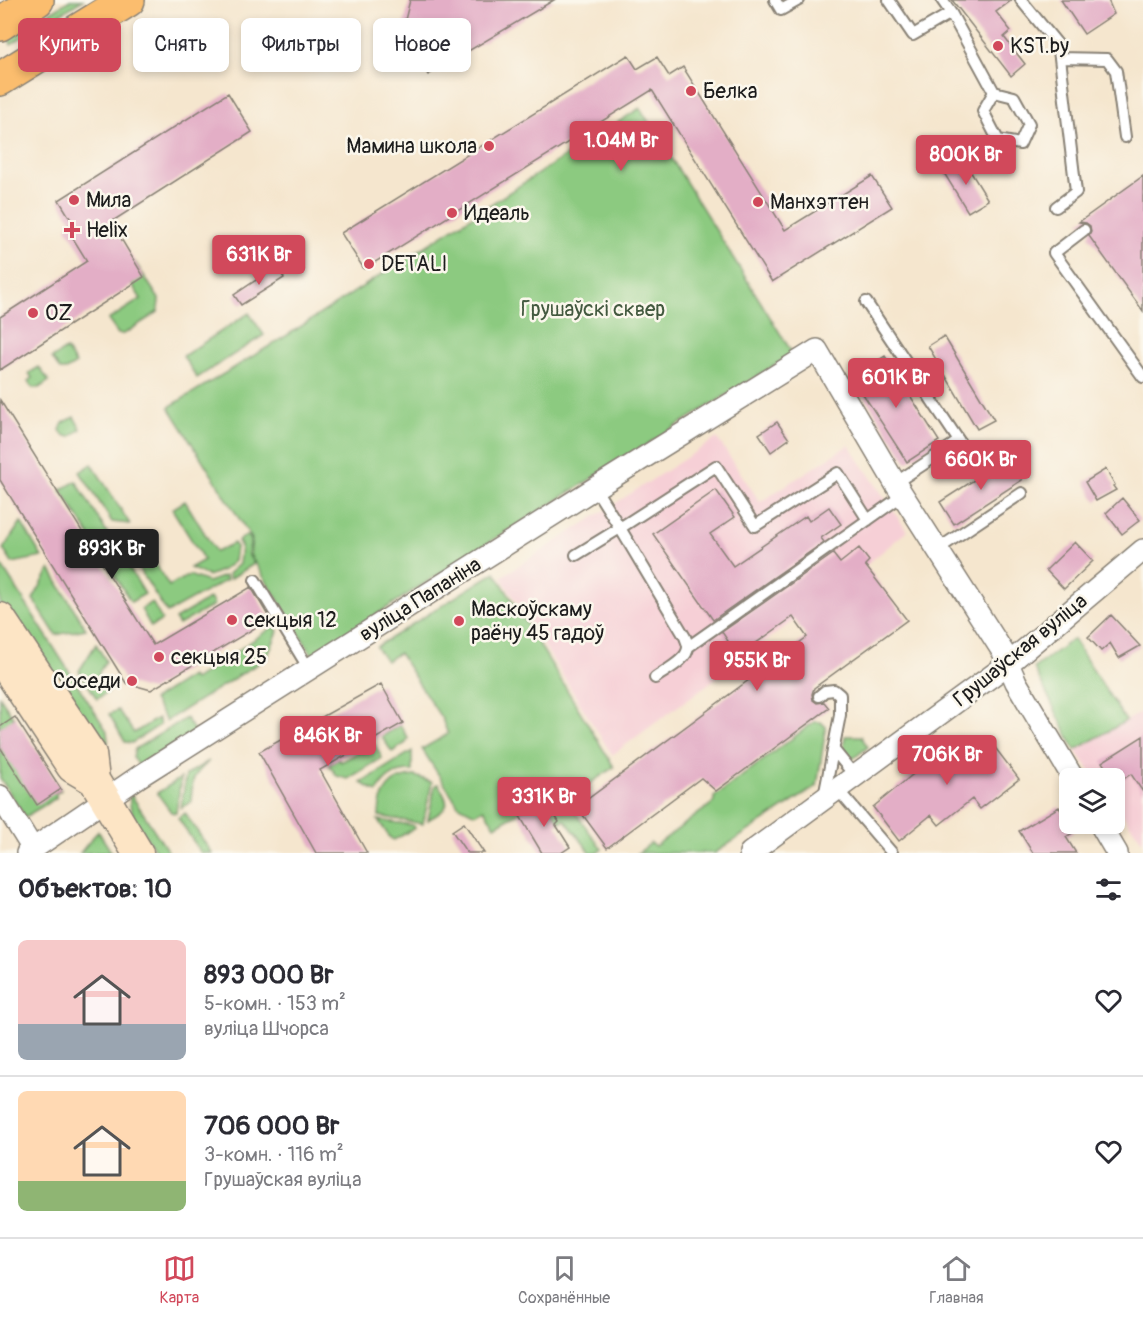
<!DOCTYPE html>
<html lang="ru">
<meta charset="utf-8">
<style>
:root{--surface:#fff;--page:#f2f2f3;--text:#2b2b33;--muted:#7c7c81;--line:#e1e1e2;--accent:#d1495b}
body{margin:0;font-family:Pangolin,sans-serif;background:var(--page);color:var(--text);height:100vh;display:flex;flex-direction:column;font-size:22px;white-space:nowrap}
*{box-sizing:border-box;margin:0}
p{font-size:20px;color:var(--muted)}
.icon{flex:none;width:33px;height:33px;fill:none;stroke:currentColor;stroke-width:2;stroke-linecap:round;stroke-linejoin:round}
.map{position:relative;height:853px;overflow:hidden}
.side{display:flex;flex-direction:column;background:var(--surface);flex:1}
.side>*{flex:none}
.banner{position:absolute;left:18px;top:18px;width:600px;height:54px;display:flex;gap:12px}
.fabs{position:absolute;left:1059px;top:768px;display:grid;gap:12px}
.fabs a{display:grid;place-items:center;width:66px;height:66px;border-radius:9px;background:var(--surface);box-shadow:0 3px 9px #0003;font-size:30px}
.price{position:absolute;translate:-50% -51px;padding:0 14px;border-radius:6px;background:var(--accent);color:#fff;font-size:20px;line-height:39px;filter:drop-shadow(0 2px 3px #0008)}
.price::after{content:'';position:absolute;left:50%;top:36px;width:18px;height:14px;margin-left:-9px;background:inherit;clip-path:polygon(0 0,100% 0,50% 100%)}
.price.on{background:#222;color:#fff}
ul{padding:0;list-style:none}
li{display:flex;align-items:center;gap:18px;height:150px;padding:0 18px}
li+li{border-top:2px solid var(--line)}
li span{display:grid;place-items:center;flex:none;width:168px;height:120px;border-radius:9px;color:#555}
li>.icon{margin-inline-start:auto}
span .icon{width:72px;height:72px;fill:#fffc;stroke-width:1}
li b{font-size:26px}
h2{display:flex;justify-content:space-between;align-items:center;height:72px;padding:0 18px;font-size:26px}
.chip{padding:0 21px;border-radius:9px;background:var(--surface);box-shadow:0 3px 9px #0003;font-size:21px;line-height:54px}
.chip.on{background:var(--accent);color:#fff}
.tab-bar{display:flex;justify-content:space-around;align-items:center;height:84px;border-top:2px solid var(--line);background:var(--surface);font-size:16px;color:var(--muted)}
.tab-bar a{display:grid;justify-items:center;gap:3px}
.tab-bar .on{color:var(--accent)}
.map>svg:first-child{display:block}
.built{fill:#f6cfd6}
.green{fill:#8cca80;stroke:#54734e;stroke-width:1.5}
.building{fill:#e3aec6}
.lines{fill:none;stroke-linecap:round;stroke-linejoin:round}
.lane-casing{stroke:#888175;stroke-width:14}
.street-casing{stroke:#888175;stroke-width:24}
.secondary-casing{stroke:#888175;stroke-width:33}
.primary-casing{stroke:#888175;stroke-width:36}
.lane{stroke:#fff;stroke-width:10}
.street{stroke:#fff;stroke-width:21}
.secondary{stroke:#fde5c5;stroke-width:30}
.primary{stroke:#fbbd6e;stroke-width:33}
.poi-dot{fill:#d1495b;stroke:#fbf7ec;stroke-width:2}
.labels{text-anchor:middle;stroke-width:5;stroke-linejoin:round;paint-order:stroke}
.poi-label{font-size:21px;fill:#1c1c1c;stroke:#fbf7ec;text-anchor:start}
.park-label{font-size:21px;fill:#43593f;stroke:#fbf7ec}
.street-label{font-size:21px;fill:#1c1c1c;stroke:#fbf7ec}
</style>
<div class="map">
<svg width="1143" height="853" viewBox="0 0 1143 853">
<rect width="100%" height="100%" fill="#fbf7ec"/>
<filter id="ink" filterUnits="userSpaceOnUse"><feTurbulence type="fractalNoise" baseFrequency=".0167" numOctaves="2"/><feDisplacementMap in="SourceGraphic" scale="12" xChannelSelector="R" yChannelSelector="G"/><feConvolveMatrix kernelMatrix="1 2 1 2 8 2 1 2 1" color-interpolation-filters="sRGB"/></filter>
<filter id="wash" filterUnits="userSpaceOnUse"><feTurbulence type="fractalNoise" baseFrequency=".008" numOctaves="4" result="noise"/><feDisplacementMap in="SourceGraphic" scale="24" xChannelSelector="R" yChannelSelector="G"/><feGaussianBlur stdDeviation="1.35" result="paint"/><feColorMatrix in="noise" values="0 0 0 0 0 0 0 0 0 0 0 0 0 0 0 0 0 1.4 0 .05"/><feComposite in="paint" operator="in"/></filter>
<g filter="url(#wash)">
<rect width="100%" height="100%" fill="#f5e6ce"/>
<path class="built" d="M 717,438 L 760,502 L 849,445 L 907,531 L 841,586 L 612,755 L 501,577 Z
M 1143,711 L 1143,842 L 1115,804 L 1114,778 L 1096,778 L 1075,750 Z"/>
<path class="green" d="M 70,0 L 83,0 L 11,44 L 8,38 Z
M 640,108 L 793,354 L 462,559 L 313,656 L 250,555 L 252,539 L 169,407 L 286,336 Z
M 135,262 L 159,299 L 158,312 L 124,334 L 118,334 L 108,320 L 141,299 L 123,270 Z
M 249,313 L 264,335 L 197,378 L 183,356 Z
M 66,349 L 76,364 L 66,370 L 60,370 L 52,358 Z
M 39,367 L 49,381 L 39,388 L 33,388 L 28,381 L 32,378 L 29,373 Z
M 74,417 L 81,429 L 70,437 L 63,435 L 60,430 L 63,423 Z
M 92,464 L 130,524 L 112,522 L 80,472 Z
M 76,481 L 109,536 L 95,544 L 61,490 Z
M 185,501 L 216,552 L 234,543 L 236,547 L 234,561 L 223,570 L 208,576 L 190,568 L 204,560 L 172,509 Z
M 21,522 L 42,557 L 12,563 L 3,549 Z
M 247,535 L 251,540 L 248,554 L 254,564 L 230,579 L 228,574 L 239,564 L 241,546 L 238,541 Z
M 138,536 L 169,586 L 189,575 L 208,582 L 225,576 L 227,580 L 167,613 L 131,556 Z
M 118,549 L 145,594 L 131,602 L 103,557 Z
M 0,563 L 107,731 L 108,742 L 97,749 L 0,603 Z
M 50,569 L 86,629 L 56,635 L 33,599 Z
M 495,572 L 614,767 L 566,800 L 602,849 L 597,853 L 591,853 L 565,820 L 559,822 L 544,798 L 495,826 L 484,809 L 475,814 L 458,805 L 422,749 L 448,734 L 442,719 L 399,653 L 386,661 L 376,647 Z
M 210,598 L 214,605 L 179,625 L 175,619 Z
M 152,602 L 162,620 L 151,627 L 141,609 Z
M 274,626 L 278,631 L 267,658 L 166,721 L 153,700 L 191,676 L 194,680 Z
M 1073,639 L 1126,721 L 1075,750 L 1034,668 Z
M 96,644 L 106,661 L 98,674 L 109,691 L 97,699 L 79,671 Z
M 0,697 L 61,790 L 56,793 L 56,798 L 25,817 L 0,778 Z
M 118,710 L 134,733 L 158,718 L 160,725 L 132,743 L 125,742 L 109,714 Z
M 186,718 L 195,732 L 139,766 L 133,757 L 135,749 Z
M 814,722 L 821,722 L 826,727 L 817,786 L 715,853 L 638,853 L 651,843 L 655,846 L 714,802 L 714,797 Z
M 400,725 L 408,738 L 406,743 L 392,752 L 382,737 Z
M 845,736 L 861,736 L 868,747 L 850,761 L 843,751 Z
M 375,745 L 382,758 L 348,779 L 337,776 L 329,765 L 339,759 L 341,762 L 361,751 L 363,753 Z
M 412,751 L 412,771 C 395,771 385,777 377,792 L 361,783 Z
M 209,761 C 190,779 193,778 191,802 L 181,808 L 186,775 Z
M 415,776 L 432,782 L 423,824 L 379,816 C 379,793 391,776 415,776 Z
M 181,778 L 176,813 L 171,812 L 157,793 Z
M 438,784 C 452,807 449,807 428,820 L 435,785 Z
M 130,793 L 169,853 L 157,853 C 146,835 126,815 130,793 Z
M 185,813 L 212,853 L 201,853 L 178,818 Z
M 378,820 L 412,825 L 415,828 L 394,840 L 390,838 Z
M 98,831 L 112,853 L 80,853 Z"/>
<g id="blocks">
<path class="building" d="M 410,0 L 554,0 L 428,75 L 402,32 Z
M 952,0 L 1012,0 L 996,12 L 1011,31 L 1004,37 L 1025,64 L 1011,76 Z
M 1061,0 L 1108,0 L 1114,14 L 1084,34 Z
M 628,55 L 637,69 L 657,57 L 669,76 L 683,67 L 785,230 L 872,176 L 892,207 L 772,282 L 652,90 L 364,269 L 341,233 Z
M 228,93 L 252,132 L 111,222 L 144,277 L 0,370 L 0,317 L 87,261 L 66,227 L 73,223 L 59,200 Z
M 964,161 L 988,200 L 968,212 L 944,173 Z
M 1143,176 L 1143,311 L 1089,236 L 1091,232 L 1090,226 L 1086,223 L 1079,222 Z
M 277,266 L 284,278 L 241,305 L 234,295 Z
M 944,336 L 994,420 L 977,429 L 928,346 Z
M 885,356 L 939,441 L 907,462 L 852,377 Z
M 0,400 L 153,645 L 251,587 L 270,619 L 151,690 L 126,683 L 0,480 Z
M 777,422 L 789,439 L 771,452 L 759,434 Z
M 1008,458 L 1022,480 L 954,524 L 940,502 Z
M 1106,469 L 1115,485 L 1113,486 L 1116,490 L 1096,501 L 1085,482 Z
M 716,490 L 735,517 L 710,534 L 733,566 L 806,516 L 809,521 L 829,507 L 841,524 L 821,538 L 824,542 L 713,620 L 653,534 Z
M 1122,498 L 1140,520 L 1122,534 L 1106,513 Z
M 1075,542 L 1093,561 L 1064,589 L 1046,570 Z
M 859,548 L 869,561 L 865,565 L 907,620 L 814,688 L 812,694 L 813,700 L 817,703 L 824,702 L 829,708 L 716,791 L 701,778 L 607,848 L 577,807 L 807,637 L 793,617 L 725,665 L 715,650 L 728,641 L 722,632 L 833,554 L 840,563 Z
M 1111,615 L 1140,646 L 1119,658 L 1110,643 L 1101,651 L 1088,637 Z
M 381,684 L 403,723 L 320,770 L 367,853 L 316,853 L 259,752 Z
M 15,717 L 61,789 L 37,805 L 0,747 L 0,727 Z
M 1143,736 L 1143,792 L 1131,774 L 1116,784 L 1102,762 Z
M 956,739 L 990,741 L 1019,779 L 980,809 L 972,799 L 939,825 L 931,815 L 899,841 L 873,807 Z
M 544,798 L 559,822 L 556,825 L 570,847 L 561,853 L 542,853 L 518,813 Z
M 1059,807 L 1074,832 L 1066,837 L 1076,853 L 1033,853 L 1019,831 Z
M 464,823 L 484,853 L 467,853 L 452,831 Z"/>
</g>
</g>
<g filter="url(#ink)">
<use href="#blocks" fill-opacity="0" stroke="#888175" stroke-width="1.5"/>
<g class="lines">
<defs>
<path id="lane" d="M 775,0 L 781,10 L 799,0
M 889,0 L 913,35 L 951,13 L 942,0
M 1021,0 L 1058,45 L 1060,58 L 1076,192 L 1056,207
M 951,13 L 994,92 L 1014,97 L 1029,124 L 1020,144 L 998,140 L 983,111 L 994,92
M 1060,58 L 1107,59 L 1116,71 L 1125,137
M 1084,230 L 1054,253 L 1143,377
M 866,302 L 959,441 L 895,483
M 595,488 L 620,528 L 716,466 L 755,526 L 838,473 L 868,520
M 938,549 L 1022,493
M 576,555 L 620,528 L 685,637 C 686,640 688,643 688,647 C 688,660 664,671 655,678
M 255,580 L 309,669
M 688,647 L 903,495
M 819,696 L 825,691 L 834,690 L 840,695 L 840,715 L 824,797
M 833,749 L 855,776
M 838,790 L 892,853"/>
<path id="street" d="M 0,796 L 33,849
M 1100,824 L 1117,853
M 27,853 L 140,776 L 595,488 L 817,350 L 895,483 L 1003,652 L 1016,682 L 1073,778
M 750,853 L 1008,664 L 1143,550"/>
<path id="secondary" d="M 0,618 L 91,754 L 94,780 L 138,853
M 0,658 L 72,767 L 94,780"/>
<path id="primary" d="M 0,24 L 37,0
M 0,79 L 128,0"/>
</defs>
<use href="#lane" class="lane-casing"/>
<use href="#street" class="street-casing"/>
<use href="#secondary" class="secondary-casing"/>
<use href="#primary" class="primary-casing"/>
<use href="#lane" class="lane"/>
<use href="#street" class="street"/>
<use href="#secondary" class="secondary"/>
<use href="#primary" class="primary"/>
</g>
</g>
<g class="poi-dot">
<circle cx="998" cy="46" r="6"/>
<circle cx="691" cy="91" r="6"/>
<circle cx="489" cy="146" r="6"/>
<circle cx="74" cy="200" r="6"/>
<circle cx="758" cy="202" r="6"/>
<circle cx="452" cy="213" r="6"/>
<path d="M69 221h6v6h6v6h-6v6h-6v-6h-6v-6h6z"/>
<circle cx="369" cy="264" r="6"/>
<circle cx="33" cy="313" r="6"/>
<circle cx="232" cy="620" r="6"/>
<circle cx="459" cy="621" r="6"/>
<circle cx="159" cy="657" r="6"/>
<circle cx="132" cy="681" r="6"/>
</g>
<g class="labels">
<g class="poi-label">
<text x="1010" y="53">KST.by</text>
<text x="703" y="98">Белка</text>
<text x="477" y="153" text-anchor="end">Мамина школа</text>
<text x="86" y="207">Мила</text>
<text x="770" y="209">Манхэттен</text>
<text x="464" y="220">Идеаль</text>
<text x="86" y="237">Helix</text>
<text x="381" y="271">DETALI</text>
<text x="45" y="320">OZ</text>
<text x="471" y="616">Маскоўскаму<tspan x="471" dy="24">раёну 45 гадоў</tspan></text>
<text x="244" y="627">секцыя 12</text>
<text x="171" y="664">секцыя 25</text>
<text x="120" y="688" text-anchor="end">Соседи</text>
</g>
<g class="park-label">
<text x="593" y="316">Грушаўскі сквер</text>
</g>
<g class="street-label">
<text transform="translate(420 599) rotate(-32)" y="7">вуліца Папаніна</text>
<text transform="translate(1020 650) rotate(-39)" y="7">Грушаўская вуліца</text>
</g>
</g>
</svg>
<div class="fabs">
<a><svg class="icon" aria-label="layers" viewBox="0 0 24 24"><path d="M12 4l9 5-9 5-9-5zM3 14l9 5 9-5"/></svg></a>
</div>
<b class="price" style="left:621px;top:172px">1.04M Br</b>
<b class="price" style="left:966px;top:186px">800K Br</b>
<b class="price" style="left:259px;top:286px">631K Br</b>
<b class="price" style="left:896px;top:409px">601K Br</b>
<b class="price" style="left:981px;top:491px">660K Br</b>
<b class="price on" style="left:112px;top:580px">893K Br</b>
<b class="price" style="left:757px;top:692px">955K Br</b>
<b class="price" style="left:328px;top:767px">846K Br</b>
<b class="price" style="left:947px;top:786px">706K Br</b>
<b class="price" style="left:544px;top:828px">331K Br</b>
<div class="banner">
<a class="chip on">Купить</a>
<a class="chip">Снять</a>
<a class="chip">Фильтры</a>
<a class="chip">Новое</a>
</div>
</div>
<section class="side">
<h2>Объектов: 10<svg class="icon" aria-label="filters" viewBox="0 0 24 24"><path d="M4 7h16M4 17h16"/><circle cx="9" cy="7" r="2"/><circle cx="15" cy="17" r="2"/></svg></h2>
<ul>
<li><span style="background:linear-gradient(#f6c9c9 70%,#9aa5b1 0)"><svg class="icon" aria-label="home" viewBox="0 0 24 24"><path d="M3 11l9-7 9 7M6 9v11h12V9"/></svg></span><div><b>893 000 Br</b><p>5-комн. · 153 m²</p><p>вуліца Шчорса</p></div><svg class="icon" aria-label="heart" viewBox="0 0 24 24"><path d="M12 20l-8-8c-3-5 5-10 8-4 3-6 11-1 8 4z"/></svg></li>
<li><span style="background:linear-gradient(#ffd9b3 75%,#8fb573 0)"><svg class="icon" aria-label="home" viewBox="0 0 24 24"><path d="M3 11l9-7 9 7M6 9v11h12V9"/></svg></span><div><b>706 000 Br</b><p>3-комн. · 116 m²</p><p>Грушаўская вуліца</p></div><svg class="icon" aria-label="heart" viewBox="0 0 24 24"><path d="M12 20l-8-8c-3-5 5-10 8-4 3-6 11-1 8 4z"/></svg></li>
</ul>
</section>
<nav class="tab-bar">
<a class="on"><svg class="icon" aria-label="map" viewBox="0 0 24 24"><path d="M3 6l6-2 6 2 6-2v14l-6 2-6-2-6 2zM9 4v14M15 6v14"/></svg>Карта</a>
<a><svg class="icon" aria-label="saved" viewBox="0 0 24 24"><path d="M7 4h10v16l-5-4-5 4z"/></svg>Сохранённые</a>
<a><svg class="icon" aria-label="home" viewBox="0 0 24 24"><path d="M3 11l9-7 9 7M6 9v11h12V9"/></svg>Главная</a>
</nav>
